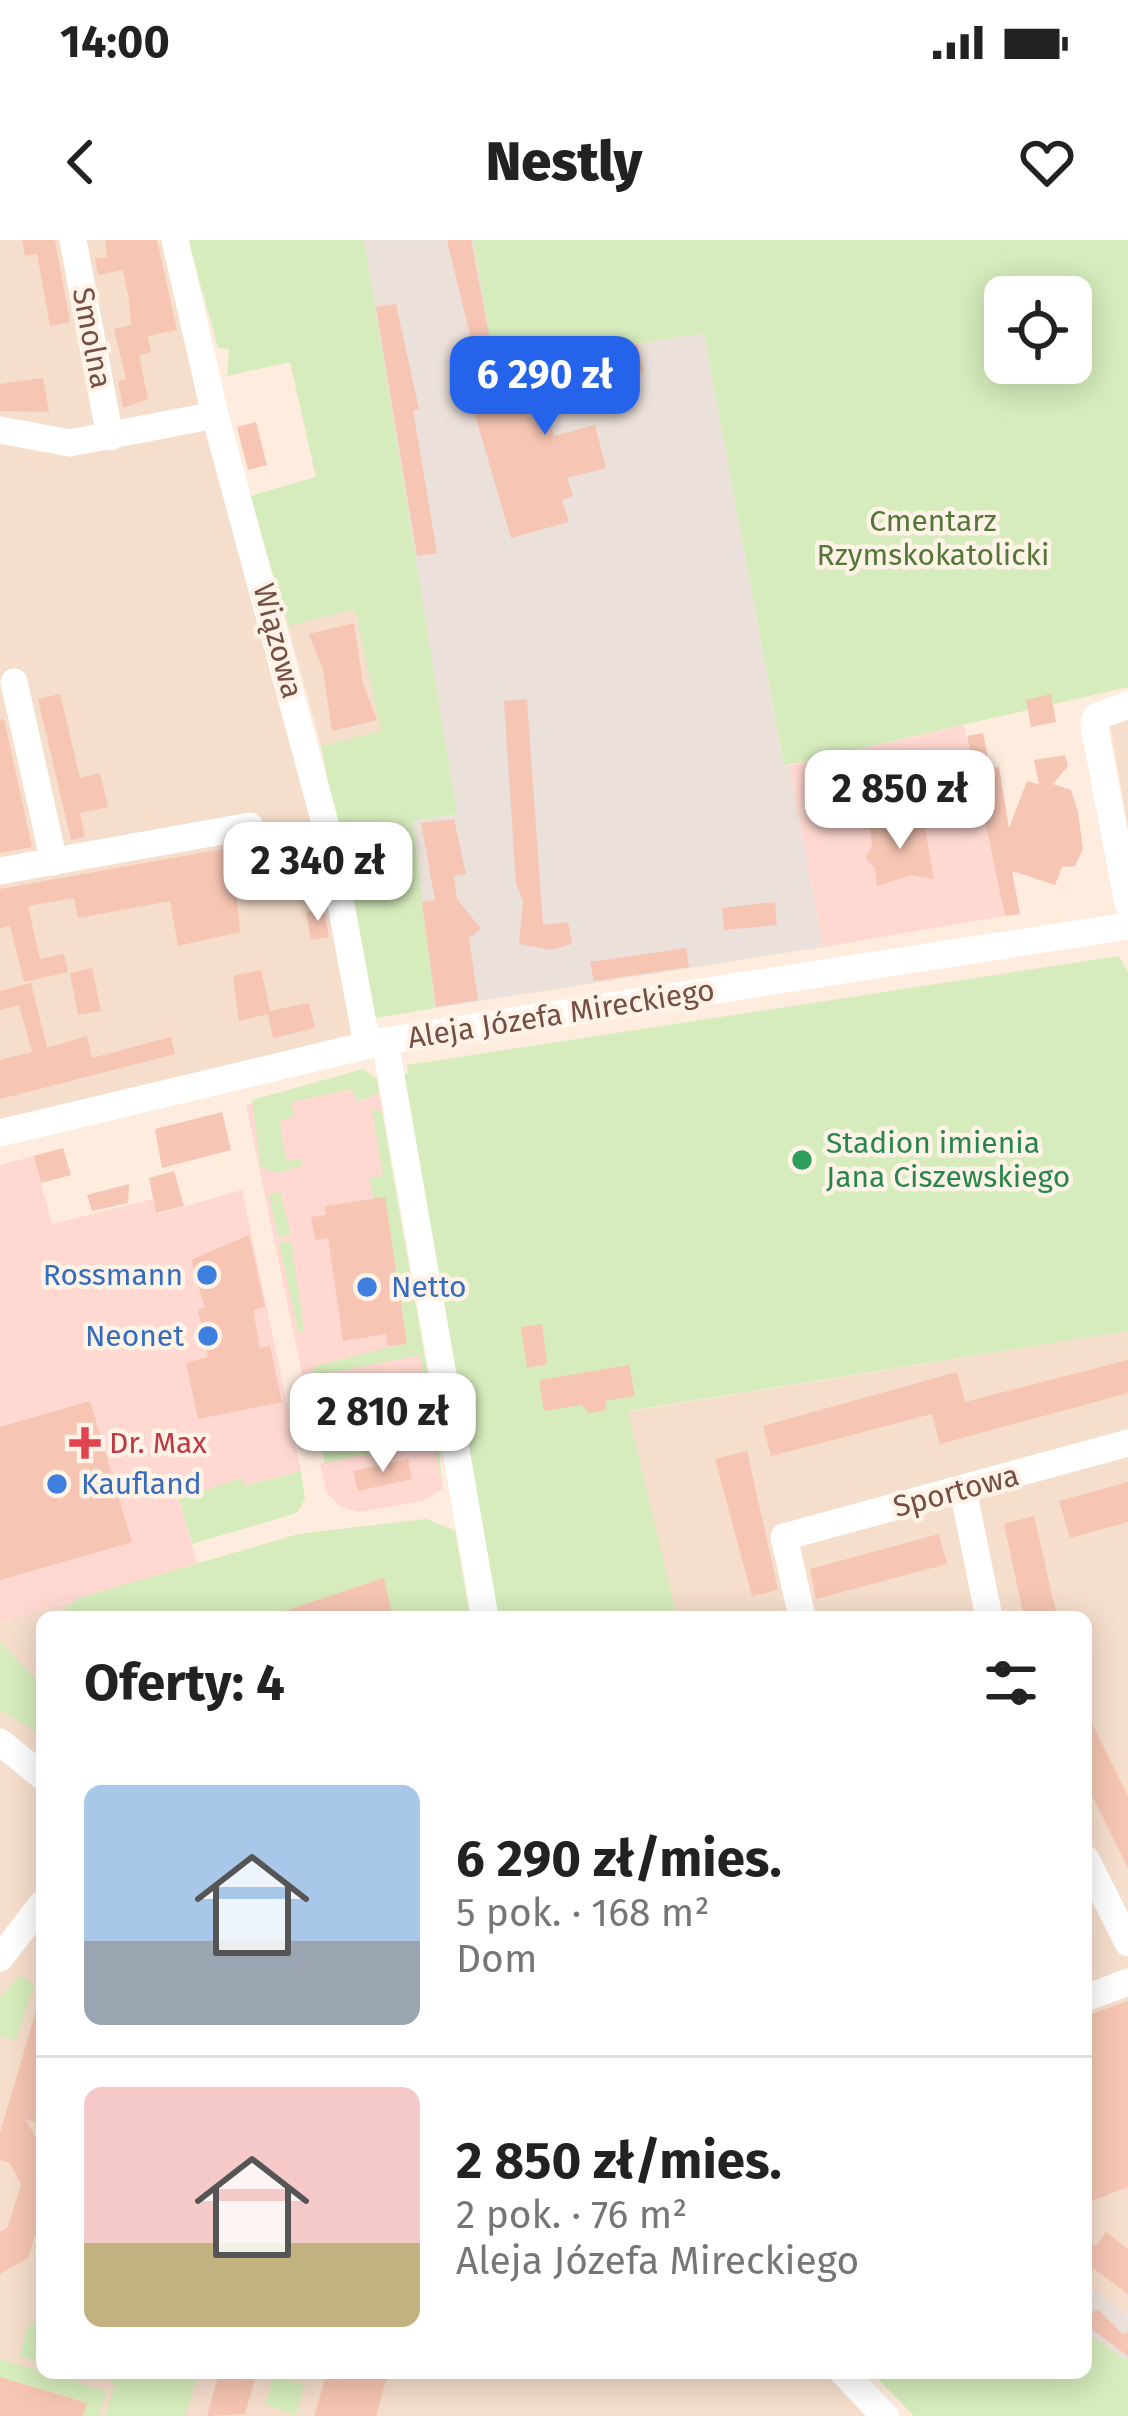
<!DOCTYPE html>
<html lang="pl">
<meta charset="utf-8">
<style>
:root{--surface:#fff;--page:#f6f6f6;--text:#222;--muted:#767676;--line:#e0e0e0;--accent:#2563eb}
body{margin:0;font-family:"Fira Sans",sans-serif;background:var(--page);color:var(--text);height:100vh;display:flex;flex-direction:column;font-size:45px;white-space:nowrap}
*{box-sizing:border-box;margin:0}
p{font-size:39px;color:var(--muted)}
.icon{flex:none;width:66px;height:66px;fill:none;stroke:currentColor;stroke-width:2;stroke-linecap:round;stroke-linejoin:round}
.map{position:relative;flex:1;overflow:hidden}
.details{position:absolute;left:36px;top:1371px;width:1056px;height:768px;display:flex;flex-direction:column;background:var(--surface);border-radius:18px;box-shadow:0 6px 30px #0003}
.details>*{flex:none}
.buttons{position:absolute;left:984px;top:36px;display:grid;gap:24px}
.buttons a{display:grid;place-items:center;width:108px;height:108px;border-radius:18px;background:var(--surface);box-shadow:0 6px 30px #0003;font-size:60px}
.price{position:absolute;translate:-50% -102px;padding:0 27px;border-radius:24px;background:#fff;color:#222;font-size:39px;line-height:78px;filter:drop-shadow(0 3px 6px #0008)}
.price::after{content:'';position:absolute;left:50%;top:72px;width:36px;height:27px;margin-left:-18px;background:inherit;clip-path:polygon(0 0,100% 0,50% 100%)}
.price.current{background:var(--accent);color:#fff}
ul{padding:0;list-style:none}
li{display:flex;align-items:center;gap:36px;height:300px;padding:0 48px}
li+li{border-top:3px solid var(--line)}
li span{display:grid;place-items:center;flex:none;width:336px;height:240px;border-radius:18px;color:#555}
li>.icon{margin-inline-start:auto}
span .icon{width:144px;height:144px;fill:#fffc;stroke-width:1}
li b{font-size:51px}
h2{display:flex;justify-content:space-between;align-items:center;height:144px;padding:0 48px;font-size:51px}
.status{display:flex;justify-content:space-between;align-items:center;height:84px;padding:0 60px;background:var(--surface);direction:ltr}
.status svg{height:33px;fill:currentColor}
header{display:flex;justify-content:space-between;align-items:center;height:156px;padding:0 48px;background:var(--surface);font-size:54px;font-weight:800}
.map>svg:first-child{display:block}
.residential{fill:#f6decc}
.commercial{fill:#ffd9d1}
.industrial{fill:#ebe0da}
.green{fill:#d6ecbc;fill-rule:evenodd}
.building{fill:#f6c5b3}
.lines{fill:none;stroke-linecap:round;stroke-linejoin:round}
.minor{stroke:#fff;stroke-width:27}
.leisure-dot{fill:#2e9e5b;stroke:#fff2e6;stroke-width:4.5}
.shop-dot{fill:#3f7fe0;stroke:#fff2e6;stroke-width:4.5}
.health-dot{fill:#e0444e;stroke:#fff2e6;stroke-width:4.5}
.labels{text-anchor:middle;stroke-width:9;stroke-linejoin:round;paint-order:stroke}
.street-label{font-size:30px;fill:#764f44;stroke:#fff2e6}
.park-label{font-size:30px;fill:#537739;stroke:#fff2e6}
.leisure-label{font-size:30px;fill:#27864d;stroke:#fff2e6;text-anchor:start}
.shop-label{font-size:30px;fill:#366cbe;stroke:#fff2e6;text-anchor:end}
.health-label{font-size:30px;fill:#be3a42;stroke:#fff2e6;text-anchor:start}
</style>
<div class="status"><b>14:00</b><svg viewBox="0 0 49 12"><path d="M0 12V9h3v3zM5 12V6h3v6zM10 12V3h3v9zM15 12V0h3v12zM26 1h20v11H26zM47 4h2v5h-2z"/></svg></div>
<header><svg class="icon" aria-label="back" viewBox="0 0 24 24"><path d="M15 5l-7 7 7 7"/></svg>Nestly<svg class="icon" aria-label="heart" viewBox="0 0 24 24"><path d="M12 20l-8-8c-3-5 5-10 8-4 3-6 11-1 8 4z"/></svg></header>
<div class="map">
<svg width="1128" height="2176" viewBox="0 0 1128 2176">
<rect width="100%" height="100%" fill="#feedde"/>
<path class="residential" d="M 0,0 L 167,0 L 321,607 L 358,793 L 0,881 Z
M 355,368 L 382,491 L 321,506 L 288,386 Z
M 1128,480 L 1128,589 L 1110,484 Z
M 1128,1091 L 1128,2075 L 1086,2044 L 1086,1377 L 677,1377 L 627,1172 Z
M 426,1279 L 455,1291 L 470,1377 L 42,1377 L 42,2133 L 825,2133 L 865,2176 L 0,2176 L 0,1383 L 299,1294 Z"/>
<path class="commercial" d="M 964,485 L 1005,676 L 823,707 L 789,526 Z
M 363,829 L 377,839 L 443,1249 L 422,1261 L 360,1272 L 341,1267 L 327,1253 L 320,1224 L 336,1219 L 335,1209 L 319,1136 L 303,1138 L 246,865 Z
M 34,916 L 52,984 L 153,959 L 158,974 L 242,950 L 301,1231 L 243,1246 L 240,1239 L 179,1259 L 197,1324 L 0,1383 L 0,925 Z"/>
<path class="industrial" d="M 364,0 L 473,0 L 496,126 L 704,93 L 784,527 L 789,526 L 823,707 L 435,768 L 413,581 L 457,574 Z
M 1086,2044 L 1128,2075 L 1128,2121 L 1086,2092 Z"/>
<path class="green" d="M 188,0 L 364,0 L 457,574 L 413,581 L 435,768 L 375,778 L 321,506 L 381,491 L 355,369 L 288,386 L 250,256 L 316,237 L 290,122 L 227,136 L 229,109 L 218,108 Z
M 473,0 L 1128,0 L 1128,447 L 784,526 L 704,93 L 495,126 ZM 1005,57 L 1071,57 L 1071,123 L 1005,123 Z
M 1119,716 L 1128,732 L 1128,1091 L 628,1171 L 677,1377 L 493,1377 L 400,835 L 408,833 L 407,825 Z
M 363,829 L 377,839 L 379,853 L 356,862 L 352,849 L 291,862 L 294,877 L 280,880 L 286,921 L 301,919 L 301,926 L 277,933 L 261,927 L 252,860 Z
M 372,869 L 382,872 L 431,1152 L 427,1156 L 420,1115 L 319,1135 L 326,1167 L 314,1170 L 307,1140 L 316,1126 L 406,1103 L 369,938 L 383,935 Z
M 280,952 L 291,994 L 278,997 L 269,954 Z
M 291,1001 L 304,1090 L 299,1094 L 279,1003 Z
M 429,1172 L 435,1174 L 442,1243 L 433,1200 L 325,1223 L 318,1188 L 329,1185 L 335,1209 L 357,1204 L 356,1195 L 410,1183 L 412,1189 L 431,1188 Z
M 301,1231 L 305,1259 L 297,1273 L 192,1304 L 179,1259 L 241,1238 L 244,1246 Z
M 426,1279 L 455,1291 L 470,1377 L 393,1377 L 383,1338 L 269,1377 L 254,1377 L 251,1370 L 230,1377 L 56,1377 L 78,1358 L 299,1294 Z
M 0,1401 L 36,1440 L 42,1438 L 42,1495 L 0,1470 Z
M 20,1735 L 34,1745 L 16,1800 L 0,1796 L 0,1758 Z
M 42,2079 L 42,2122 L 19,2116 L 28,2086 Z
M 1086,2092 L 1128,2121 L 1128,2176 L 914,2176 L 872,2133 L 1086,2133 Z
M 0,2119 L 107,2151 L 99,2176 L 83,2176 L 86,2162 L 0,2137 Z
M 98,2133 L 198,2133 L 185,2176 L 105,2176 L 115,2144 Z
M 274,2136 L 305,2144 L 296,2175 L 265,2164 Z"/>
<path class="building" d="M 22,0 L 55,0 L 70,82 L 50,86 L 37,14 L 25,16 Z
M 105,0 L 157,0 L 177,90 L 148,96 L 151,112 L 139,115 L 148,159 L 123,168 L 118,141 L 126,139 L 114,89 L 131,85 L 129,60 L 123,30 L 98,35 L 95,19 L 107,17 Z
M 447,0 L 471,0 L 495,126 L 478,129 Z
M 396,64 L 419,169 L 413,170 L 437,313 L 417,316 L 376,67 Z
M 638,104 L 643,132 L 538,147 L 554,196 L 595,185 L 606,228 L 567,238 L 573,256 L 562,260 L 569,282 L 511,298 L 475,175 L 535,160 L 499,144 L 495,127 Z
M 43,138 L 49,172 L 0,171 L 0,144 Z
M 256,182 L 267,225 L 248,230 L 237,187 Z
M 354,383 L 363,444 L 377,480 L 332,491 L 323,430 L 309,394 Z
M 60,454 L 80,538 L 100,533 L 108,567 L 80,573 L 85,597 L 71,600 L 38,459 Z
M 1051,454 L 1056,482 L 1031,487 L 1026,460 Z
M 527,459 L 543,685 L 568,682 L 572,704 L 551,710 L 519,704 L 523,661 L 516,643 L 504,461 Z
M 4,479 L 32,607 L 0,613 L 0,480 Z
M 983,493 L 990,528 L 999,527 L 1009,588 L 1027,541 L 1039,544 L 1034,520 L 1065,515 L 1068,526 L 1053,544 L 1071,550 L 1078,572 L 1083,609 L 1075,626 L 1062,627 L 1055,645 L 1012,631 L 1020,674 L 1005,676 L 967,496 Z
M 454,579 L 466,634 L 454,636 L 457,659 L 481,689 L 469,698 L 478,760 L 436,767 L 422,662 L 435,660 L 421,583 Z
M 905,581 L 906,586 L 924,583 L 934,639 L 912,635 L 877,646 L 875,628 L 865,618 L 872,606 L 870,587 Z
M 223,609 L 231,648 L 236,647 L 240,692 L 178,706 L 170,661 L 78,678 L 74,658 L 28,666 L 40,719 L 64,714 L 68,732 L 24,742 L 10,686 L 0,688 L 0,649 Z
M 775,662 L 777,685 L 724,690 L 722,668 Z
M 324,669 L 329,697 L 311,700 L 306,672 Z
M 686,708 L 689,727 L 594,741 L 590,722 Z
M 92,728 L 101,771 L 78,775 L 70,733 Z
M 261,730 L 270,771 L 309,763 L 315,788 L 273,798 L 268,774 L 239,781 L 233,736 Z
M 31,743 L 47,808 L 87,796 L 92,818 L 171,797 L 175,814 L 0,859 L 0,820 L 32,812 L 19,765 L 0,770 L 0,751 Z
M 222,872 L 231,910 L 162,928 L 155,889 Z
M 63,908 L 71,935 L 41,943 L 34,916 Z
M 174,931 L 184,966 L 156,973 L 149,938 Z
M 129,944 L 128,963 L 92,971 L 87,955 Z
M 385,957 L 407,1104 L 388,1106 L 386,1094 L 343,1101 L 328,998 L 315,1000 L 311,977 L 326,975 L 325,966 Z
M 249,995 L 265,1066 L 253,1070 L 260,1108 L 270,1106 L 282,1162 L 198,1179 L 186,1123 L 208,1117 L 198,1069 L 205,1068 L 191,1020 Z
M 542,1084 L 547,1124 L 527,1128 L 521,1087 Z
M 1128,1120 L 1128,1153 L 940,1204 L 932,1174 L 771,1216 L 763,1186 L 957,1132 L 965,1162 Z
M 629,1125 L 635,1156 L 605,1161 L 606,1170 L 589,1173 L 581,1165 L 544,1171 L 539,1140 Z
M 392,1137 L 407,1184 L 356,1195 L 346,1148 Z
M 90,1161 L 132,1302 L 0,1340 L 0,1187 Z
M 747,1211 L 778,1350 L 752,1356 L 715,1219 Z
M 408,1219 L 412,1239 L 358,1251 L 353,1231 Z
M 1128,1242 L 1128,1282 L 1070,1298 L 1059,1261 Z
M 1034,1276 L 1045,1324 L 1057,1377 L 1024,1377 L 1004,1284 Z
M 939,1294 L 947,1324 L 816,1359 L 810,1329 Z
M 384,1338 L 393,1377 L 275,1377 L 275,1374 Z
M 1086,1471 L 1128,1556 L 1128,1628 L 1086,1543 Z
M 1128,1761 L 1128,1947 L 1086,1963 L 1086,1776 Z
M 38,1764 L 42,1884 L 25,1879 L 42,1908 L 42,1997 L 35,1995 L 28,2018 L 0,2034 L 0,1992 L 8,1987 L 21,1944 L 10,1923 L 0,1920 L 0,1893 Z
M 1106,1992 L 1128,2009 L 1128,2054 L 1086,2023 L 1086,1999 L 1096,2006 Z
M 1099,2070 L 1122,2094 L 1128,2092 L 1128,2116 L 1086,2085 L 1086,2073 Z
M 219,2133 L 257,2133 L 245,2174 L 207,2176 Z
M 327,2133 L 388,2133 L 376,2176 L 314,2176 Z
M 0,2137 L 87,2163 L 83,2176 L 0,2176 Z"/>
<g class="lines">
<path class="minor" d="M 73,0 L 110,197
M 175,0 L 215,175 L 328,594 L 367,805
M 0,190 L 70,203 L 215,175
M 14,442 L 54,622
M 1128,465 L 1096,477 L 1094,485 L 1128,664
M 0,631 L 250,586
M 385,801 L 485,1377
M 0,893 L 385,801 L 1128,686
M 963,1250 L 989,1377
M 802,1377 L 784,1297 L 1128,1203
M 0,1502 L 42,1536
M 1086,1619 L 1128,1703
M 0,1718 L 42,1664
M 1086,1758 L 1128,1742
M 844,2133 L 885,2176"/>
</g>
<circle class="leisure-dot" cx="802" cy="920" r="12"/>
<g class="shop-dot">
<circle cx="207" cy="1035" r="12"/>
<circle cx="367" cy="1047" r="12"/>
<circle cx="208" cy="1096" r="12"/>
<circle cx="57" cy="1244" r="12"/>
</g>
<path class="health-dot" d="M79 1185h12v12h12v12h-12v12h-12v-12h-12v-12h12z"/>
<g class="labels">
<g class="street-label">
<text transform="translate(92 98) rotate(79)" y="10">Smolna</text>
<text transform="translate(278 401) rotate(75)" y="10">Wiązowa</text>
<text transform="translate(561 774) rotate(-9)" y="10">Aleja Józefa Mireckiego</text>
<text transform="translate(956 1251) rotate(-15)" y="10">Sportowa</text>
</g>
<g class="park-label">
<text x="933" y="291">Cmentarz<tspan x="933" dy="34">Rzymskokatolicki</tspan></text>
</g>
<g class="leisure-label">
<text x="826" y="913">Stadion imienia<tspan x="826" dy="34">Jana Ciszewskiego</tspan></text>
</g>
<g class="shop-label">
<text x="183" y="1045">Rossmann</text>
<text x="391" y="1057" text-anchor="start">Netto</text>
<text x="184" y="1106">Neonet</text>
<text x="81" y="1254" text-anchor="start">Kaufland</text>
</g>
<g class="health-label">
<text x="109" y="1213">Dr. Max</text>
</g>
</g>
</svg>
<div class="buttons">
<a><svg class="icon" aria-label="locate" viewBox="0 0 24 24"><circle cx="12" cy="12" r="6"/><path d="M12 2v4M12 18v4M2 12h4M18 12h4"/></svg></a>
</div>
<b class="price current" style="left:545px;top:198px">6 290 zł</b>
<b class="price" style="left:900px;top:612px">2 850 zł</b>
<b class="price" style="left:318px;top:684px">2 340 zł</b>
<b class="price" style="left:383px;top:1235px">2 810 zł</b>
<section class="details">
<h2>Oferty: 4<svg class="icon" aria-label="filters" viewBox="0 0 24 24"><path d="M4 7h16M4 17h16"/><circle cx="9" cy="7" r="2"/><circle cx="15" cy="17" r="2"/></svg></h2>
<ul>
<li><span style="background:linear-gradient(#a9c7e8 65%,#9aa5b1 0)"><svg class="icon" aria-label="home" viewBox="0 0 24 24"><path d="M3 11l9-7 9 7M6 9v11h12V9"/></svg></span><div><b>6 290 zł/mies.</b><p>5 pok. · 168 m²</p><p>Dom</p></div></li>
<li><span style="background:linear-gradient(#f6c9c9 65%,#c2b280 0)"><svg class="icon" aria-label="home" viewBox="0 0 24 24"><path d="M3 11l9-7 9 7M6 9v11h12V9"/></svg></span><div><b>2 850 zł/mies.</b><p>2 pok. · 76 m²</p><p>Aleja Józefa Mireckiego</p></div></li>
</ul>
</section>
</div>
